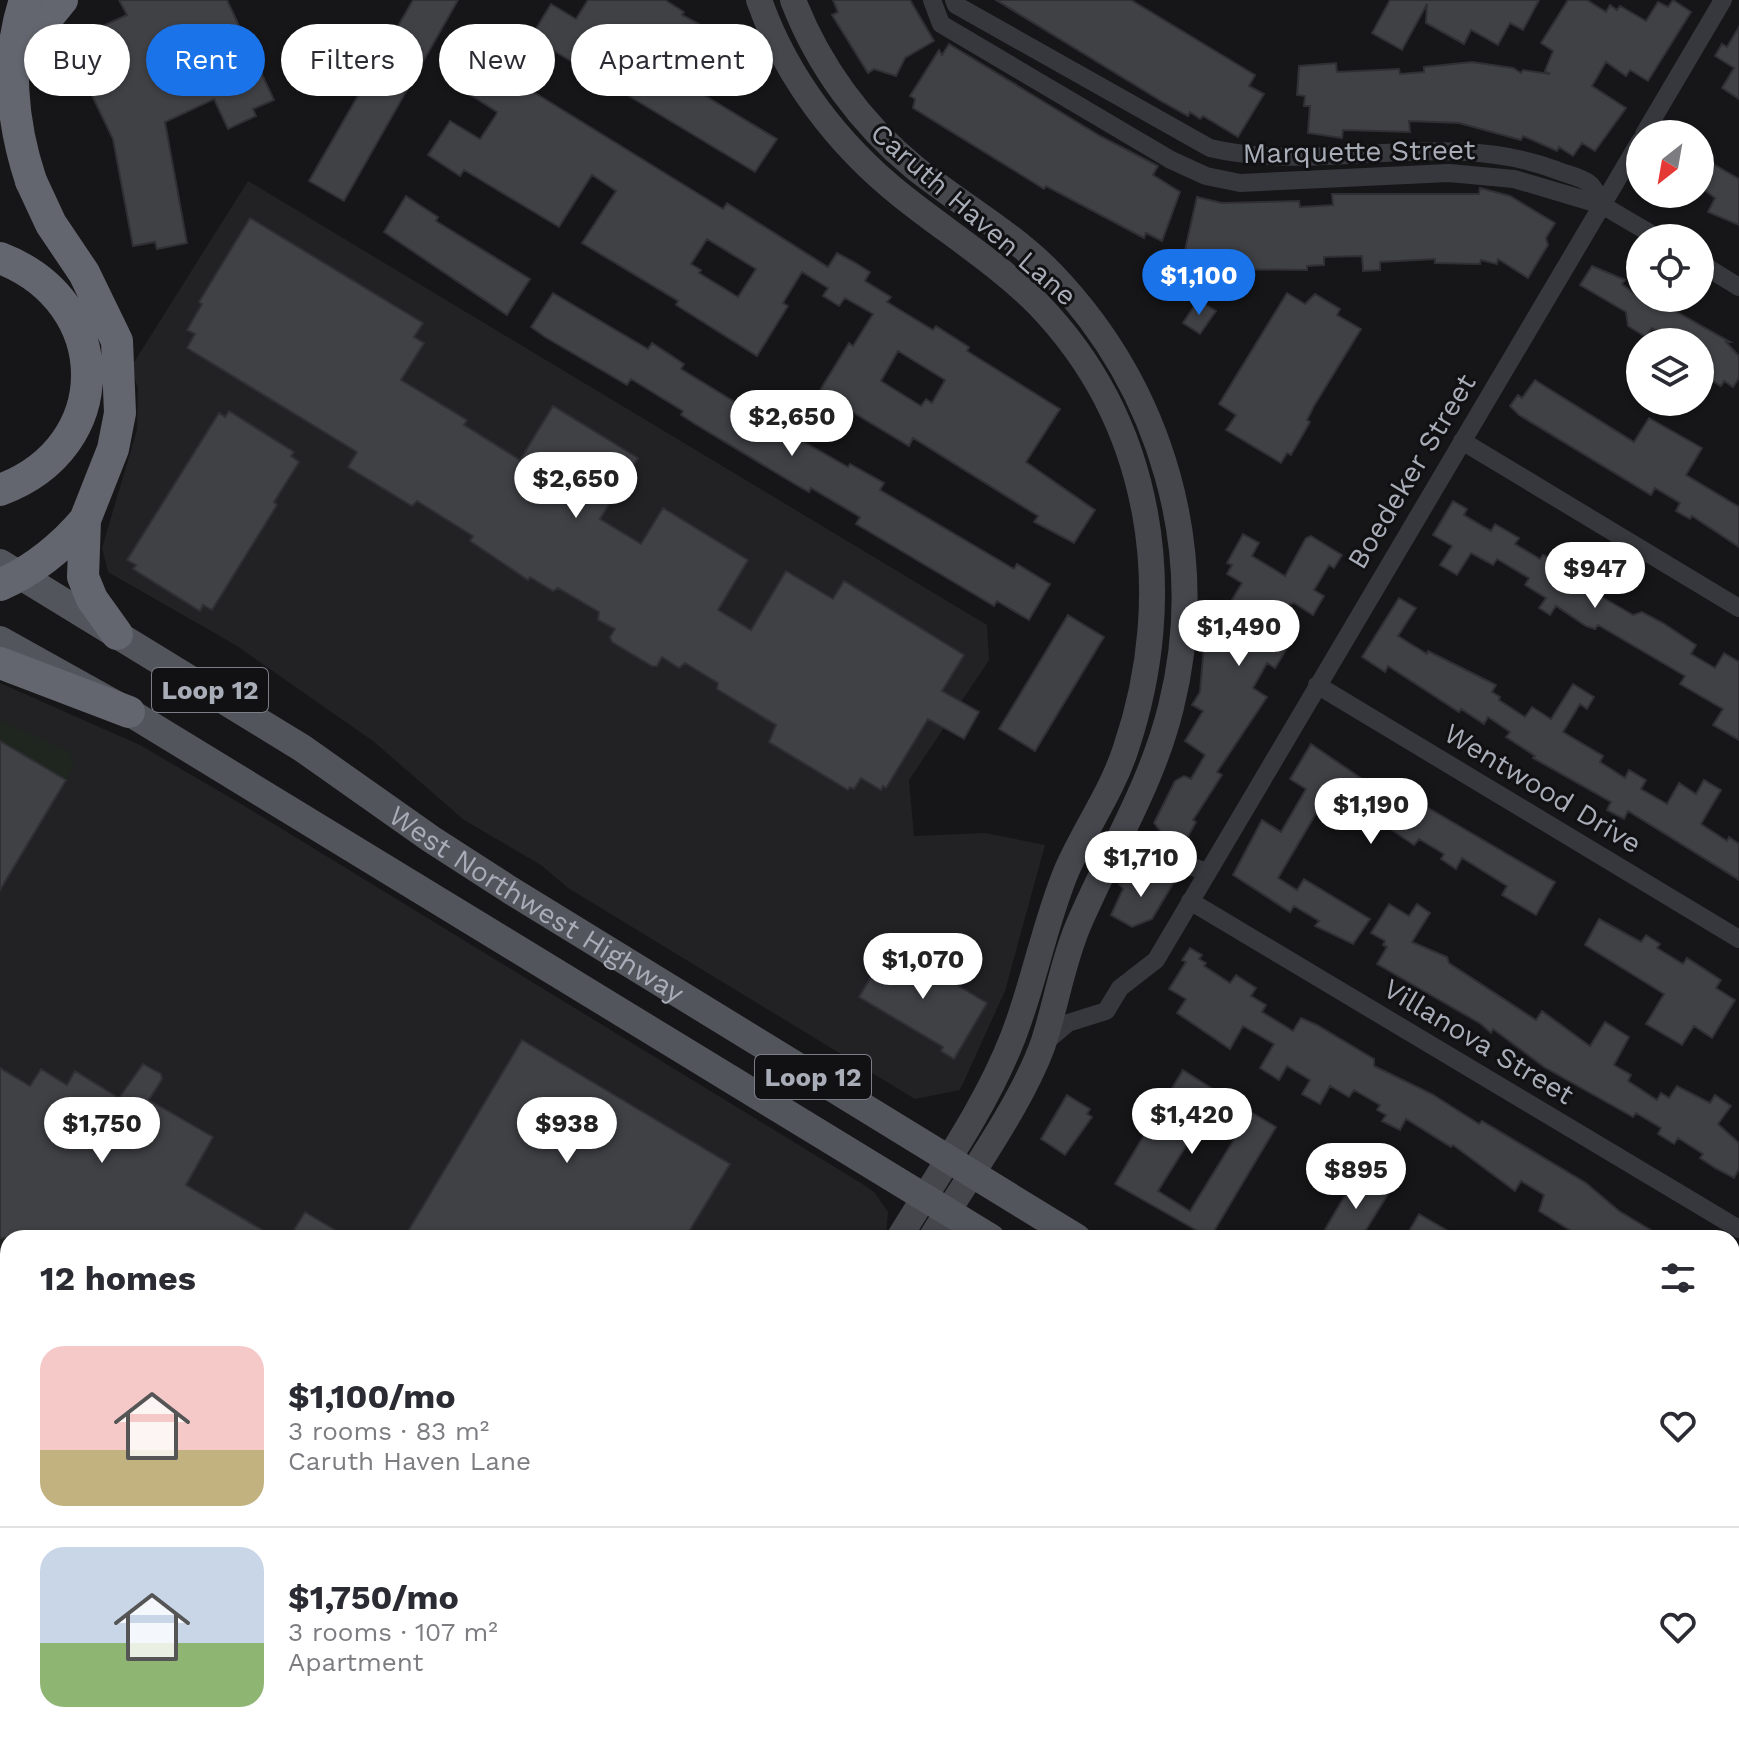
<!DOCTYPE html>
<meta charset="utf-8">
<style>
:root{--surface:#fff;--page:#f7f7f7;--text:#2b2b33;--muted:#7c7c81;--line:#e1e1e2;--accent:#1a73e8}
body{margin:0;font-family:"Work Sans",sans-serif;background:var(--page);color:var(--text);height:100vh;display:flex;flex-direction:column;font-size:30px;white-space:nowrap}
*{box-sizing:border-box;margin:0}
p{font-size:26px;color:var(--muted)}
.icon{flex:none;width:44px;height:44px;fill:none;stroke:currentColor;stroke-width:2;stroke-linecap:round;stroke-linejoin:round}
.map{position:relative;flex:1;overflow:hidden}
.drawer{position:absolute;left:0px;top:1230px;width:1740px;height:514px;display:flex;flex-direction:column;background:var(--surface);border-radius:24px 24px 0 0;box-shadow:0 2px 6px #0004}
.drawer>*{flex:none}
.hud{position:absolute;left:24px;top:24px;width:800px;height:72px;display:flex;gap:16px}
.needle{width:52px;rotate:211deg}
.fabs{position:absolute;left:1626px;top:120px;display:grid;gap:16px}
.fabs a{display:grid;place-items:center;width:88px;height:88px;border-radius:50%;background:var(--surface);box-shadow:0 2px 6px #0004;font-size:40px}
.price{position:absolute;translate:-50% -68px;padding:0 18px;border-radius:28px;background:#fff;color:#222;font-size:26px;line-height:52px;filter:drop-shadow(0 2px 4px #0008)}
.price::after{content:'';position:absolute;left:50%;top:48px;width:24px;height:18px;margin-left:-12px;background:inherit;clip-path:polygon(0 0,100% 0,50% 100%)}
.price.selected{background:var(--accent);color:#fff}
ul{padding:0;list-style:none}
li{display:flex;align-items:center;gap:24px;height:200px;padding:0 40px}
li+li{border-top:2px solid var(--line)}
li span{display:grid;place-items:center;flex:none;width:224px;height:160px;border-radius:24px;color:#555}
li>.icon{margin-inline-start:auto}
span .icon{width:96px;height:96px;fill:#fffc;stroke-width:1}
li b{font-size:34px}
h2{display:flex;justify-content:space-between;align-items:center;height:96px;padding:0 40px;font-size:34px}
.pill{padding:0 28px;border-radius:36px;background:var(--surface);box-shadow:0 2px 6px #0004;font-size:28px;line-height:72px}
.pill.selected{background:var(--accent);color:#fff}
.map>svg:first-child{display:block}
.built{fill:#222225}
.green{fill:#1e261f}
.building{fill:#404145;stroke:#303034;stroke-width:2;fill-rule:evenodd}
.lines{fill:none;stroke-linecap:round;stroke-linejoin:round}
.street{stroke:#37383d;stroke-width:18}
.secondary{stroke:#45474d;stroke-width:26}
.primary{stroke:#53555c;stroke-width:28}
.highway{stroke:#63666e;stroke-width:32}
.highway-bridge{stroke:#63666e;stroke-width:32}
.labels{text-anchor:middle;stroke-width:6;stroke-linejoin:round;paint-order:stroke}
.shield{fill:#111113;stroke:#7b7e86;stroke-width:2}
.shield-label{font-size:26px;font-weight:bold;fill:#a8adb8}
.street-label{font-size:28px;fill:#a8adb8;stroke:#111113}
</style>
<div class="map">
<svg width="1739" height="1743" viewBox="0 0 1739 1743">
<rect width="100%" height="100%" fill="#161618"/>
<path class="built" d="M 248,181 L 987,625 L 989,660 L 909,780 L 914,836 L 985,833 L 1045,845 L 1005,991 L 960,1090 L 915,1099 L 568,888 L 541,865 L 464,820 L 373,741 L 237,646 L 108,572 L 102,548 L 137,430 L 138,388 L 131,367 Z
M 0,683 L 140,745 L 243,805 L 864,1185 L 875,1193 L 888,1212 L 886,1238 L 8,1238 L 8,1736 L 585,1736 L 581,1743 L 0,1743 Z"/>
<path class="green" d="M 0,720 L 70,752 L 74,767 L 66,780 L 0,741 Z
M 0,1338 L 8,1342 L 8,1539 L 0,1534 Z
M 651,1736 L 1440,1736 L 1448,1743 L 646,1743 Z"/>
<path class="building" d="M 119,0 L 227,0 L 274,100 L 253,109 L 256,116 L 228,129 L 214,99 L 165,122 L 187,243 L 157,249 L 155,242 L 133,246 L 113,139 L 71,52 L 99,39 L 94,30 L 127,15 Z
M 413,0 L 458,0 L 344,201 L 309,181 Z
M 588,0 L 665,0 L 684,12 L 682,15 L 730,41 L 699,92 L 777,139 L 755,172 L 531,37 L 551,4 L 576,19 Z
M 833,0 L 910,0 L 934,41 L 905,58 L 896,76 L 874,69 L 868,73 L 832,15 L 838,12 Z
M 996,0 L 1131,0 L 1255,75 L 1249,86 L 1264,94 L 1238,137 L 1203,116 L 1200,119 L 1190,112 L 1188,116 L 1161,101 Z
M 1390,0 L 1539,0 L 1523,30 L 1510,23 L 1498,45 L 1471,30 L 1464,44 L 1426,23 L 1427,4 L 1402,50 L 1372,33 Z
M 1568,0 L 1587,0 L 1606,12 L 1610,5 L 1617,10 L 1620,6 L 1646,21 L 1658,2 L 1668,7 L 1673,0 L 1691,12 L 1648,81 L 1630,70 L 1626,76 L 1606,62 L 1592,86 L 1626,108 L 1595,151 L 1582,143 L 1573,156 L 1559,147 L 1557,151 L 1523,136 L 1521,140 L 1459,123 L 1409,121 L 1410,132 L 1343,130 L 1342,138 L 1308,133 L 1310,106 L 1304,106 L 1305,96 L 1297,95 L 1299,66 L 1336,63 L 1337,72 L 1399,69 L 1400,74 L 1424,72 L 1424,67 L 1472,62 L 1513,68 L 1521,73 L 1523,70 L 1550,74 L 1545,71 L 1553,51 L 1541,43 Z
M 1739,27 L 1739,99 L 1722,88 L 1734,68 L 1715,56 L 1722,44 L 1727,47 Z
M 949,44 L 1100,136 L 1158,166 L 1153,175 L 1180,192 L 1162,241 L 1146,233 L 1144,238 L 1046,186 L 1044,189 L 913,108 L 915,99 L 910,96 L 939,50 L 942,55 Z
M 488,57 L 522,78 L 519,83 L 723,209 L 727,203 L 828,267 L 837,253 L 854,262 L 870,272 L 865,281 L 891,297 L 887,302 L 933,330 L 936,326 L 969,347 L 967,351 L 1060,409 L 1026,462 L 1095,510 L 1074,543 L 1034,522 L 1038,516 L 913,438 L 909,446 L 819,392 L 849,343 L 853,346 L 873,314 L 845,298 L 839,306 L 823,296 L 828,288 L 802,272 L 783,303 L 788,306 L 757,356 L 676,305 L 678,301 L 582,243 L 616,191 L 592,175 L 559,227 L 464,170 L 460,176 L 428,155 L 450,121 L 480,139 L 496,115 L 497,112 L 466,92 ZM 707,239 L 756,269 L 738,297 L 699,273 L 701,270 L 691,264 ZM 898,351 L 945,380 L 932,403 L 926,399 L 921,406 L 881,381 Z
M 1700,162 L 1710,168 L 1713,164 L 1739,179 L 1739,225 L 1708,212 L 1715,198 L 1700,187 Z
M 1480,188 L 1510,196 L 1555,223 L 1546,238 L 1548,245 L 1528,278 L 1498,259 L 1497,264 L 1481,260 L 1480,264 L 1435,263 L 1435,259 L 1380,262 L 1380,270 L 1363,271 L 1362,256 L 1324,257 L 1324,265 L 1307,266 L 1307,270 L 1210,269 L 1210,255 L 1185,250 L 1197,197 L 1222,203 L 1299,201 L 1300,207 L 1333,205 L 1332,194 L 1479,194 Z
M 406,196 L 438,217 L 436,221 L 530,279 L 507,315 L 384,232 Z
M 250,218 L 423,323 L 414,337 L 424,343 L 401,380 L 467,420 L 464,425 L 520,460 L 553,406 L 638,458 L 600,519 L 641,544 L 663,508 L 748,560 L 718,610 L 751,630 L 786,571 L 833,599 L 844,581 L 964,655 L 942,691 L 979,712 L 964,739 L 928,719 L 886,788 L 883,786 L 881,790 L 861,778 L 854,789 L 850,787 L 848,790 L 769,742 L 776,725 L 717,689 L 718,683 L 685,663 L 679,668 L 662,657 L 657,666 L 652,666 L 612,642 L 610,637 L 615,629 L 598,620 L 599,612 L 558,588 L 553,591 L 530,577 L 528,580 L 470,541 L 473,536 L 417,501 L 412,506 L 348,467 L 357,452 L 187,348 L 195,334 L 187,330 L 202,304 L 199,302 Z
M 1592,266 L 1625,280 L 1622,284 L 1640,298 L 1652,298 L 1730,342 L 1726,342 L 1739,356 L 1739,378 L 1733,387 L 1724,381 L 1721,386 L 1700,373 L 1700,342 L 1676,342 L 1652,328 L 1646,337 L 1628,326 L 1626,312 L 1580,285 Z
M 553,293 L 648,349 L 652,343 L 684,364 L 681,369 L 748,410 L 848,467 L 850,464 L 884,483 L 880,490 L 1014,569 L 1017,564 L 1050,584 L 1029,620 L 997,601 L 994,606 L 856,524 L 860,517 L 811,488 L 809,492 L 793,483 L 695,424 L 681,415 L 683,411 L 631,379 L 627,385 L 545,337 L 531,327 Z
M 1287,293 L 1305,304 L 1315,294 L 1340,309 L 1337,315 L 1361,329 L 1314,406 L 1307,420 L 1310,422 L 1291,455 L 1287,453 L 1281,463 L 1226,430 L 1236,415 L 1219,404 Z
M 1198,300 L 1216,311 L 1200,334 L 1183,323 Z
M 1535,380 L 1634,442 L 1649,418 L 1702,448 L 1686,475 L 1739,507 L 1739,547 L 1692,516 L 1690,519 L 1676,511 L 1680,503 L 1655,488 L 1651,495 L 1519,415 L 1510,406 L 1518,395 L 1522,398 Z
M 229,411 L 294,452 L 291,456 L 299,462 L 274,502 L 277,505 L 212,610 L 203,605 L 200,611 L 133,569 L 136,565 L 127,560 L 219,413 L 225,417 Z
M 1453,501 L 1467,509 L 1464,515 L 1491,531 L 1495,524 L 1519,538 L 1515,544 L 1540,559 L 1543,555 L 1562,563 L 1598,585 L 1593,592 L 1621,608 L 1633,615 L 1642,612 L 1663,623 L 1696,645 L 1691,654 L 1715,668 L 1724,653 L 1739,662 L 1739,740 L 1713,725 L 1723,709 L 1680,684 L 1685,676 L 1598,625 L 1595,629 L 1586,626 L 1556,606 L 1550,615 L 1539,608 L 1546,598 L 1525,585 L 1529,578 L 1497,559 L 1493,565 L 1471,553 L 1457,575 L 1440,565 L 1452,546 L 1433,535 Z
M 1243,534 L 1259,543 L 1252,556 L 1285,576 L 1306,538 L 1311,536 L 1342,555 L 1334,568 L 1329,565 L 1314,590 L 1324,596 L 1313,615 L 1294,603 L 1259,612 L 1277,623 L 1268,639 L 1286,650 L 1275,668 L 1267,663 L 1253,688 L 1267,697 L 1217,772 L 1222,775 L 1193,820 L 1196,822 L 1187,838 L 1179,839 L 1176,844 L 1158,834 L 1160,831 L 1154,823 L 1175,781 L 1184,776 L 1191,779 L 1205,755 L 1185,741 L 1203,711 L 1192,705 L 1200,692 L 1205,633 L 1217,615 L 1221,618 L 1242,583 L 1227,574 L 1232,565 L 1227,563 Z
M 1399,598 L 1416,608 L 1398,636 L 1427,654 L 1428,651 L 1496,685 L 1492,692 L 1500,697 L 1499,700 L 1525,717 L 1532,707 L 1551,719 L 1573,684 L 1594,697 L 1587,709 L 1580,704 L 1563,732 L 1603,756 L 1600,762 L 1625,778 L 1629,770 L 1646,780 L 1641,789 L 1667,804 L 1679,783 L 1696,794 L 1704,780 L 1721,790 L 1701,824 L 1727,841 L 1729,837 L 1739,844 L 1739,880 L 1628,811 L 1624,819 L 1607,810 L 1611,802 L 1533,758 L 1535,756 L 1506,737 L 1510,732 L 1488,717 L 1484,724 L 1461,709 L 1459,712 L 1388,666 L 1385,672 L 1362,657 Z
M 1068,615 L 1104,637 L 1035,751 L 999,729 Z
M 0,741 L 66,780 L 0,890 Z
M 1311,744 L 1374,787 L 1396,799 L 1401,792 L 1555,882 L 1536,915 L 1502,895 L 1507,886 L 1462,858 L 1456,869 L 1441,859 L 1444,854 L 1419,839 L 1414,845 L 1374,818 L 1369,825 L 1348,811 L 1352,804 L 1330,790 L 1278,878 L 1297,890 L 1304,879 L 1370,919 L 1353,944 L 1315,926 L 1319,921 L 1294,906 L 1290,912 L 1233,875 L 1262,820 L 1281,832 L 1306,789 L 1290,779 Z
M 1156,872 L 1174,882 L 1152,919 L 1132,927 L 1111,915 L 1123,889 L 1119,884 Z
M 1389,904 L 1409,916 L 1417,904 L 1430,913 L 1412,942 L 1447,957 L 1449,963 L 1536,1020 L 1542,1011 L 1590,1046 L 1605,1022 L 1629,1037 L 1614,1065 L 1631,1075 L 1628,1081 L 1657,1100 L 1661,1093 L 1669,1098 L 1677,1086 L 1710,1103 L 1715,1095 L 1731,1106 L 1718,1124 L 1739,1143 L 1739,1169 L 1734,1178 L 1715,1168 L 1700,1158 L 1703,1154 L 1678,1138 L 1674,1144 L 1658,1134 L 1661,1128 L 1636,1113 L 1633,1117 L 1544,1067 L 1493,1029 L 1491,1033 L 1481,1024 L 1377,964 L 1387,947 L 1383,945 L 1385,941 L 1371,933 Z
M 1599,919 L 1641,942 L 1646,935 L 1660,944 L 1657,948 L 1683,964 L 1687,958 L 1721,980 L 1716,988 L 1735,1000 L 1712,1038 L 1694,1026 L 1682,1045 L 1646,1024 L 1664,994 L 1585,945 Z
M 890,945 L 987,1003 L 954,1059 L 941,1051 L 943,1047 L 859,997 Z
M 1190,948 L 1202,955 L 1199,959 L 1206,963 L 1204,966 L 1230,983 L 1236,975 L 1256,988 L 1251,996 L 1266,1005 L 1262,1012 L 1293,1031 L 1301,1018 L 1317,1025 L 1374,1059 L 1374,1066 L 1432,1094 L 1479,1124 L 1482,1121 L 1586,1183 L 1619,1211 L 1664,1238 L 1573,1238 L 1576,1234 L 1539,1211 L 1544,1195 L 1521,1181 L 1515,1191 L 1453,1145 L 1451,1147 L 1406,1119 L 1400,1130 L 1382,1121 L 1386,1115 L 1377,1110 L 1380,1105 L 1354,1090 L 1349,1097 L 1330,1086 L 1320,1104 L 1302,1094 L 1310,1080 L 1287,1066 L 1279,1080 L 1260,1068 L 1274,1044 L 1243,1026 L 1230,1049 L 1177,1013 L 1186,999 L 1169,989 L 1186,962 L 1182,960 Z
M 522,1040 L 730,1164 L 685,1238 L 404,1238 Z
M 143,1064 L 161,1074 L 162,1079 L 149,1100 L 213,1137 L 186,1185 L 276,1238 L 0,1238 L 0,1068 L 30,1086 L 41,1069 L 67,1085 L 75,1071 L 119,1098 Z
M 1183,1070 L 1219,1093 L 1158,1191 L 1190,1211 L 1251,1112 L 1276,1127 L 1210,1238 L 1115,1184 Z
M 1067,1095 L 1090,1109 L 1087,1114 L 1092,1117 L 1065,1155 L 1041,1139 Z
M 1357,1175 L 1388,1194 L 1361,1238 L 1320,1238 Z
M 305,1212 L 348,1238 L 289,1238 Z
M 1419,1214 L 1460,1238 L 1405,1238 Z"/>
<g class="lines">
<path class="street" d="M 932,0 L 941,24 L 1171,160 L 1206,176 L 1240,183 L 1449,173 L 1514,179 L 1602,205 L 1658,238
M 954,0 L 956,5 L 1210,148 C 1323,175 1444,127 1556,170 C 1565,174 1582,177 1590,184 C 1595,188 1599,198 1602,205
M 1644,134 L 1723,0
M 1700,263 L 1739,287
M 1462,441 L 1739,608
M 1317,685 L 1739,939
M 1115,850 L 1173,860 L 1207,872
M 1190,901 L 1739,1229
M 1042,1045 L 1068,1023 L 1106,1011 L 1120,988 L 1156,960 L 1640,141"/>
<path class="secondary" d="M 759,0 C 786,77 838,145 902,196 C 947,232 997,263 1038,304 C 1154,424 1178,594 1126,748 C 1112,792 1084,830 1066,872 C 1044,926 1034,983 1013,1037 C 985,1109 939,1172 899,1238
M 793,0 C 818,65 861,124 915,168 C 960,204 1011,232 1052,274 C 1162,389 1210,551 1171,707 C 1152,785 1109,853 1078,926 C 1062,964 1056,1005 1043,1044 C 1021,1105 966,1181 931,1238
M 594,1743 L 598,1736
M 625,1743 L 629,1736"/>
<g class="primary">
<path id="s1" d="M 0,563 L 302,748 L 431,839 L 510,890 L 1077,1238"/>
<path d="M 0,640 L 129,712 L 991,1238"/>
<path d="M 1732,1641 L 1739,1645"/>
<path d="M 1732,1678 L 1739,1682"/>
</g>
<path class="highway" d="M 5,70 L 62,0
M 31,181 L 51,224 L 84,273 L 117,341 L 120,413 L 113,449 L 85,520 L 83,577 L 92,599 L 117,634
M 0,258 C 115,302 117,447 0,490
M 0,585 C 34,570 61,548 85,520
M 0,663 L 129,712"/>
<path class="highway-bridge" d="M 25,0 C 5,59 12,124 31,181"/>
</g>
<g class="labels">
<g class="shield">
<rect x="152" y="668" width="116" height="44" rx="6"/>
<rect x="755" y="1055" width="116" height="44" rx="6"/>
</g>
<g class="shield-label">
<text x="210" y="699">Loop 12</text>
<text x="813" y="1086">Loop 12</text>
</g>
<g class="street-label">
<text transform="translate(1359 151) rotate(-1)" y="10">Marquette Street</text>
<text transform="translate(974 214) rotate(41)" y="10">Caruth Haven Lane</text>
<text transform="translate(1411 471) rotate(-59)" y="10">Boedeker Street</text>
<text transform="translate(1543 788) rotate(31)" y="10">Wentwood Drive</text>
<text dy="10" stroke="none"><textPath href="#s1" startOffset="636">West Northwest Highway</textPath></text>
<text transform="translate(1479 1041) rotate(31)" y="10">Villanova Street</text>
</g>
</g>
</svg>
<div class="fabs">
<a><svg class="needle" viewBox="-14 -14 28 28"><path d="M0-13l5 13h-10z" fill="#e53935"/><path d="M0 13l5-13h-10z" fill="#7c7c81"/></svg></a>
<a><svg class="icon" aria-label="locate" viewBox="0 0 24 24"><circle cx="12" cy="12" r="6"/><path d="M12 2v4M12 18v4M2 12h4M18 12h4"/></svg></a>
<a><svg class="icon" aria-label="layers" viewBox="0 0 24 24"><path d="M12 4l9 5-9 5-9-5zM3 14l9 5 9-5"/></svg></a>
</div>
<b class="price selected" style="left:1199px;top:317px">$1,100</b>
<b class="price" style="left:792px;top:458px">$2,650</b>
<b class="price" style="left:576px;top:520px">$2,650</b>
<b class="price" style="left:1595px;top:610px">$947</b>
<b class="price" style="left:1239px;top:668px">$1,490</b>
<b class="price" style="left:1371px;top:846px">$1,190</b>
<b class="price" style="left:1141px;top:899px">$1,710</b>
<b class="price" style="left:923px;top:1001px">$1,070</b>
<b class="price" style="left:1192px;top:1156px">$1,420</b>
<b class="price" style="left:102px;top:1165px">$1,750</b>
<b class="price" style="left:567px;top:1165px">$938</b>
<b class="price" style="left:1356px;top:1211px">$895</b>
<div class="hud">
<a class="pill">Buy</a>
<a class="pill selected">Rent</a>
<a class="pill">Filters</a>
<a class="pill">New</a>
<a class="pill">Apartment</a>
</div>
<section class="drawer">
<h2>12 homes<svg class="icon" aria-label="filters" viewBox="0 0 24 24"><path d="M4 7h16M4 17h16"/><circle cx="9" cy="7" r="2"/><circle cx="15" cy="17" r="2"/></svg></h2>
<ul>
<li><span style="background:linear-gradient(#f6c9c9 65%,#c2b280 0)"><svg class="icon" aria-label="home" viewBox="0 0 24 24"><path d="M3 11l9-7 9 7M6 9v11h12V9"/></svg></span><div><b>$1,100/mo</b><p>3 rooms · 83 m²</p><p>Caruth Haven Lane</p></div><svg class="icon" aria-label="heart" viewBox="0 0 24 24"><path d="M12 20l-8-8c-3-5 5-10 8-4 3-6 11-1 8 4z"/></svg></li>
<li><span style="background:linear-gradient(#c9d6e8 60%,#8fb573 0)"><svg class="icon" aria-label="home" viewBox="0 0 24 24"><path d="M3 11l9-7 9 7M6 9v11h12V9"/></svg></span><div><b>$1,750/mo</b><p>3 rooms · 107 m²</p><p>Apartment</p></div><svg class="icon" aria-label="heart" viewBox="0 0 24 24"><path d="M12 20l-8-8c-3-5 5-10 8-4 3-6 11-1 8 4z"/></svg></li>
</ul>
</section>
</div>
